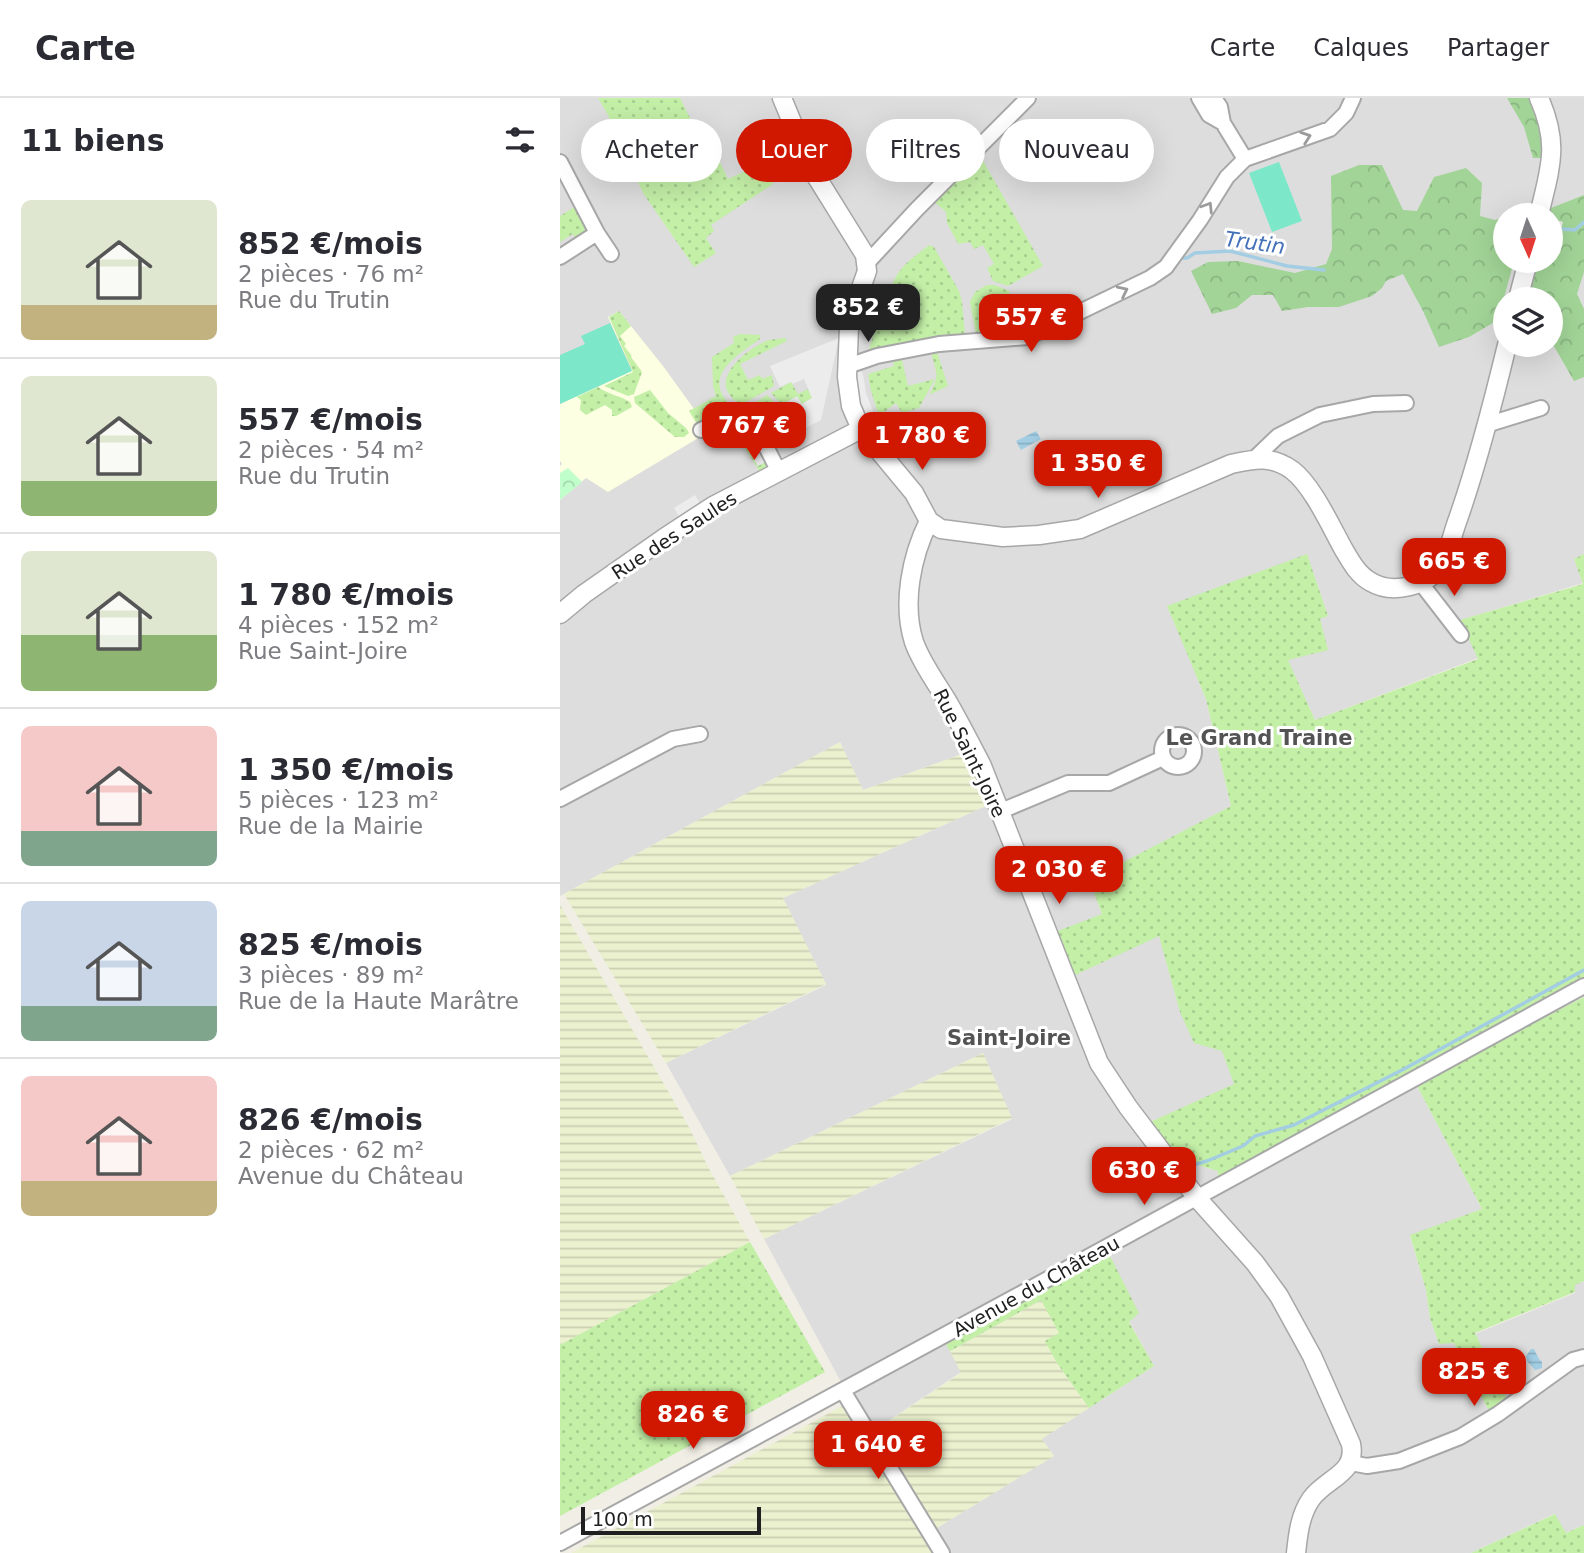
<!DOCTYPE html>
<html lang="fr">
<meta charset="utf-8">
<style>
:root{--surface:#fff;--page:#f2f2f3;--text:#2b2b33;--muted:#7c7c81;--line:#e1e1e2;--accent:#d01800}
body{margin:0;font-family:"DejaVu Sans",sans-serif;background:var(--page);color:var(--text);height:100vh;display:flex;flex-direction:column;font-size:26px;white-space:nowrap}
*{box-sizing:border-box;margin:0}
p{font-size:23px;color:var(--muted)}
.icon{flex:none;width:38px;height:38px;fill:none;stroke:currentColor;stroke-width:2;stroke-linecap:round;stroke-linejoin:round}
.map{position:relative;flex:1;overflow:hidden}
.drawer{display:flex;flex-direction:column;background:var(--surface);width:560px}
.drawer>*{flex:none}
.hud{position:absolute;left:21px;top:21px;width:665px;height:63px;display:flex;gap:14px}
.needle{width:46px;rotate:177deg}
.tools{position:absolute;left:933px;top:105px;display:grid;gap:14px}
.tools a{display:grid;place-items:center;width:70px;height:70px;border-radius:50%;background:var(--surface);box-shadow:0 7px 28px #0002;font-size:35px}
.scale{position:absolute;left:21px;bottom:18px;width:180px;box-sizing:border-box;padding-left:7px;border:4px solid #202020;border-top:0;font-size:19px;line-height:24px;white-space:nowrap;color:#202020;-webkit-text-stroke:5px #fff;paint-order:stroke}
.price{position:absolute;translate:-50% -60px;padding:0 16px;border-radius:14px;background:var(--accent);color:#fff;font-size:23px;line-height:46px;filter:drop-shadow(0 2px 4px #0008)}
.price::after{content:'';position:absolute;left:50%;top:42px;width:21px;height:16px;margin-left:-10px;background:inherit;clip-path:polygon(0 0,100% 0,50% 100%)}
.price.on{background:#222;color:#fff}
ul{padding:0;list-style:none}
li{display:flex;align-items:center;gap:21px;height:175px;padding:0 21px}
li+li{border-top:2px solid var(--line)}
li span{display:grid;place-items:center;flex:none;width:196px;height:140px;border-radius:10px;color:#555}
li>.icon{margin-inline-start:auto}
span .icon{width:84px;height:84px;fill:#fffc;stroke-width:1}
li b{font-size:30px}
h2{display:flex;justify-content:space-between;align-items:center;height:84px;padding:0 21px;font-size:30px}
.pill{padding:0 24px;border-radius:32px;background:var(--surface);box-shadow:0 7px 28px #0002;font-size:24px;line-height:63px}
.pill.on{background:var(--accent);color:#fff}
header{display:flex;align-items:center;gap:42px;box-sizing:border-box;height:98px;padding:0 35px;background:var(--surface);border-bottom:2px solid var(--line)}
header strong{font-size:33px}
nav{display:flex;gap:38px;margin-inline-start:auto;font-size:24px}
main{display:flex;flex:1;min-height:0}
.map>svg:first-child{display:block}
.residential{fill:#dedddd;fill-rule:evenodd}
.education{fill:#fcffe1}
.farmland{fill:url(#farmland-rules)}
.grass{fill:url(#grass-dots)}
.forest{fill:url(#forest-crowns)}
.park{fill:url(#park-crowns)}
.pitch{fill:#7de7ca}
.parking{fill:#ececec}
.water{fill:url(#water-rules)}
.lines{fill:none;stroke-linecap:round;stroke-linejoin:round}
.stream{stroke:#a2cde3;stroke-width:3.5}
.minor-casing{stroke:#a7a7a7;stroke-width:18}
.tertiary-casing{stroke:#a7a7a7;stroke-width:21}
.minor{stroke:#fff;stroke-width:14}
.tertiary{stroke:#fff;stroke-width:18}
.oneway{stroke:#9b9b9b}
.labels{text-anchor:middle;stroke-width:6;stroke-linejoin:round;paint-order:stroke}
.street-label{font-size:19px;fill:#202020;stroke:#fff}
.water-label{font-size:21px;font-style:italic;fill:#4370b9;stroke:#fff}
.neighbourhood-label{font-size:21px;font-weight:bold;fill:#535353;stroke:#fff}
</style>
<header>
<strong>Carte</strong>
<nav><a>Carte</a><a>Calques</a><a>Partager</a></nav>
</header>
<main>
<section class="drawer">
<h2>11 biens<svg class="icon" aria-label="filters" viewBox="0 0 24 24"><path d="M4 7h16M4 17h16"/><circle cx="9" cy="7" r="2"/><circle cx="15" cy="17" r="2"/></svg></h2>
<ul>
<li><span style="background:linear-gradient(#dfe7d0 75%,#c2b280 0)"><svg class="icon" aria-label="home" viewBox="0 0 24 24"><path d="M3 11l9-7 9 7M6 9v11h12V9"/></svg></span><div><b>852 €/mois</b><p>2 pièces · 76 m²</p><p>Rue du Trutin</p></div></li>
<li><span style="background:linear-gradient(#dfe7d0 75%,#8fb573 0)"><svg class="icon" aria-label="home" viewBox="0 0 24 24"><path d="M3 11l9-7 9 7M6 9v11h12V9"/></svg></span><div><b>557 €/mois</b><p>2 pièces · 54 m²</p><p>Rue du Trutin</p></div></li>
<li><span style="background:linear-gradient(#dfe7d0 60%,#8fb573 0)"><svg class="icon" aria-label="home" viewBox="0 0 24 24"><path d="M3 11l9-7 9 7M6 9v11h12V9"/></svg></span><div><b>1 780 €/mois</b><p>4 pièces · 152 m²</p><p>Rue Saint-Joire</p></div></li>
<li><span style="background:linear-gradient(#f6c9c9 75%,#7fa58c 0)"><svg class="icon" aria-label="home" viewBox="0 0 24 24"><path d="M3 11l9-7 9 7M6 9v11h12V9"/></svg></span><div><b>1 350 €/mois</b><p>5 pièces · 123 m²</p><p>Rue de la Mairie</p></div></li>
<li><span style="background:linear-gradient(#c9d6e8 75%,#7fa58c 0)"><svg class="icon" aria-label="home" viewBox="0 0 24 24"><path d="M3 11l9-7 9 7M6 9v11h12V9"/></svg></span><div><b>825 €/mois</b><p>3 pièces · 89 m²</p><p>Rue de la Haute Marâtre</p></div></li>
<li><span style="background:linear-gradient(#f6c9c9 75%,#c2b280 0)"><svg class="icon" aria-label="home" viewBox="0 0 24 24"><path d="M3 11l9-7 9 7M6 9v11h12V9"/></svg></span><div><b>826 €/mois</b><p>2 pièces · 62 m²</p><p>Avenue du Château</p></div></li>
</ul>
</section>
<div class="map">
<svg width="1024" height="1455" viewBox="0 0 1024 1455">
<defs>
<pattern id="farmland-rules" width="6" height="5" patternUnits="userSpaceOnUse" patternTransform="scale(1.75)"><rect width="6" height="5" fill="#ebf1cf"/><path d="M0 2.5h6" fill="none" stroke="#c9ceb1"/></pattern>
<pattern id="grass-dots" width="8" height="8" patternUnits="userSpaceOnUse" patternTransform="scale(1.75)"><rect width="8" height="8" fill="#c3efa7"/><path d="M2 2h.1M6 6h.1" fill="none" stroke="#a7cd8f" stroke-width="1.8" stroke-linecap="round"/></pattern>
<pattern id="forest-crowns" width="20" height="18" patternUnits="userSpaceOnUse" patternTransform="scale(1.75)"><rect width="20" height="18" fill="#a2d497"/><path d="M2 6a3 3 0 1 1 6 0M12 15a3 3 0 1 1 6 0" fill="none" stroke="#8bb682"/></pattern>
<pattern id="park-crowns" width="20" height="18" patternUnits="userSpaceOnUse" patternTransform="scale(1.75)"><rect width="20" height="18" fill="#c0fecc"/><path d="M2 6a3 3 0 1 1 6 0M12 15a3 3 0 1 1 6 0" fill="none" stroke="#a5d9af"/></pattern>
<pattern id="water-rules" width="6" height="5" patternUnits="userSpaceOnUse" patternTransform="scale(1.75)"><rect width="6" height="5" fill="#a2cde3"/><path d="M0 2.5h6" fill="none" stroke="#8bb0c2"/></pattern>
</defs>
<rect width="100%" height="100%" fill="#f1efe5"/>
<path class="residential" d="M 0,0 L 1024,0 L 1024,456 L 1014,461 L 1023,485 L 901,522 L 918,560 L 755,622 L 727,561 L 760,521 L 768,518 L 747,457 L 608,509 L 646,601 L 671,708 L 530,783 L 542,816 L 599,837 L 620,914 L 662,953 L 675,987 L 588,1025 L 617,1061 L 658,1073 L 657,1095 L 856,986 L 922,1111 L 850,1138 L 866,1192 L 870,1220 L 879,1246 L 894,1244 L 929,1313 L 947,1301 L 915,1236 L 1015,1195 L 1014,1187 L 1024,1183 L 1024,1427 L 1005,1435 L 994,1416 L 911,1455 L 373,1455 L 365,1440 L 372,1433 L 494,1358 L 481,1341 L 594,1268 L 569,1223 L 549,1154 L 401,1274 L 309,1336 L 204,1141 L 452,1021 L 423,955 L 170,1078 L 106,965 L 266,887 L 223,800 L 430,706 L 407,654 L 303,692 L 280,644 L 0,798 ZM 945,117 L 990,117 L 990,163 L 945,163 ZM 945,201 L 990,201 L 990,247 L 945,247 Z"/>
<path class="education" d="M 59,213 L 103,268 L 150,333 L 48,394 L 26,380 L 0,402 L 0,368 L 2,366 L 0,363 L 0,306 L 72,272 L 48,219 Z"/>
<path class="farmland" d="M 280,644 L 303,692 L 408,654 L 430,706 L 223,800 L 266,886 L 106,965 L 4,796 Z
M 0,807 L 130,1031 L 148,1069 L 190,1144 L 0,1247 Z
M 423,955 L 452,1020 L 204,1141 L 170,1078 Z
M 481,1202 L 499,1235 L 486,1243 L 497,1265 L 529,1310 L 482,1341 L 494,1358 L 372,1433 L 309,1336 L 401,1275 L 390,1253 Z
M 284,1307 L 373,1455 L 11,1455 Z"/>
<path class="grass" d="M 38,0 L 120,0 L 139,38 L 146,35 L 168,81 L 194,69 L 191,63 L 201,57 L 213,86 L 151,127 L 154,133 L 146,140 L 156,155 L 134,169 L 83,95 L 48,17 Z
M 418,54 L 483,168 L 448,188 L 433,183 L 427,170 L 434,166 L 423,147 L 414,151 L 410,144 L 398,146 L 387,125 L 386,114 L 371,101 L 398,75 L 404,75 L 412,66 L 412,60 Z
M 16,108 L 25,125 L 25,135 L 17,142 L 13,136 L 0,144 L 0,118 Z
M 369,147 L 374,149 L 399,193 L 402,204 L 405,236 L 358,243 L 309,255 L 309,251 C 317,226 324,199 337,177 C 344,165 358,156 369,147 Z
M 427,187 L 435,187 L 449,193 L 465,232 L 449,235 L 416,237 L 410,204 L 415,194 Z
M 59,213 L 71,228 L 60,238 L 66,246 L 64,248 L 72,258 L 71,259 L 82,274 L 74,296 L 68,298 L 44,288 L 73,274 L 49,219 Z
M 180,236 L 200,237 L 200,241 C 185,252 152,270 161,294 C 163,299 168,304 171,308 L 169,314 L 139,329 L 129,313 L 156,298 L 153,288 L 152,259 L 174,245 L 173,239 Z
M 225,240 L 227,243 L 180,266 L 188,282 L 200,277 L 202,281 L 212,277 L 214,288 L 183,306 C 177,304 174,303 170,297 C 153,277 191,248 209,242 C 214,241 220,241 225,240 Z
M 376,251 L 388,288 L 369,297 C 381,277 376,273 370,252 Z
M 341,258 L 348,288 L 375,281 L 359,310 L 342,315 L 336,305 L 319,318 L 311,293 L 308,276 L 334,268 L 332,261 Z
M 231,284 L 238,296 L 248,291 L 252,300 L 242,306 L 237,299 L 222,307 L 211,295 Z
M 38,289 C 48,296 60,298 70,304 L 72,309 L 56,318 L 52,318 L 52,312 L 45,307 L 26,317 L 20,312 L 21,302 L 17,299 Z
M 90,292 L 108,315 L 126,330 L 129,335 L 124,339 L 115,339 L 75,305 L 74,299 Z
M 207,297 L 219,309 L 203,317 L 204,319 L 201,321 L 193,306 Z
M 185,320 L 189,327 L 190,339 L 184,343 L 198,368 L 205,364 L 206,371 L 200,374 L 167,322 Z
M 747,456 L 768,518 L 760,521 L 768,552 L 728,562 L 755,622 L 918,561 L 900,522 L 1023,486 L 1014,461 L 1024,456 L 1024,883 L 658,1082 L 658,1073 L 617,1061 L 588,1025 L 674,986 L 662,953 L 634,945 L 620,914 L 599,838 L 511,879 L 495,834 L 542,816 L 529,782 L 671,708 L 646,601 L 607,508 Z
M 1024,899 L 1024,1183 L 1015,1187 L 1015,1194 L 915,1235 L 947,1301 L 929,1313 L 894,1245 L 879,1246 L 870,1220 L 866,1192 L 850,1137 L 922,1111 L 856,986 Z
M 190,1144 L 265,1274 L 0,1418 L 0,1247 Z
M 548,1154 L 579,1215 L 569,1224 L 594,1268 L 529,1310 L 497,1265 L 485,1243 L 499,1235 L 481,1202 L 390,1253 L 384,1242 Z
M 995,1416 L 1006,1435 L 1024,1427 L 1024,1455 L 911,1455 Z"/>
<path class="forest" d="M 947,0 L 971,0 L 985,41 L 983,60 L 973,60 L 964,29 Z
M 799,67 L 822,67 L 843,112 L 857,113 L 874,79 L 906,70 L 922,85 L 920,118 L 935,122 L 945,118 L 945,163 L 954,163 L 938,222 L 909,239 L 879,249 L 863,213 L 843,176 L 826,183 L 822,190 L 812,198 L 779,209 L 748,209 L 722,213 L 713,197 L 692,197 L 676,210 L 652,216 L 631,173 L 648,164 L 678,163 L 735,175 L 766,166 L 772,151 L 771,78 Z
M 1024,97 L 1024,174 L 1017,196 L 1024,211 L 1024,279 L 1014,283 L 991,243 L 990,201 L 969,201 L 977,163 L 990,163 L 991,142 L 998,143 L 1002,124 L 991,121 L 990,117 L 987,117 L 991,110 Z"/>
<path class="park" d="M 8,370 L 22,384 L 0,402 L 0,375 Z"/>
<path class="pitch" d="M 719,64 L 742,123 L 712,134 L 689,75 Z
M 50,225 L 72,273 L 0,306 L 0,257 L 25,246 L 21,238 Z"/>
<path class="parking" d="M 990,121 L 1003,124 L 998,143 L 991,142 Z
M 279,240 L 261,322 L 219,344 L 202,318 L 237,298 L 242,306 L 252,300 L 244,281 L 233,286 L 231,284 L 220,289 L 210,268 Z
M 299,270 L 303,276 L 306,295 L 318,326 L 316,332 L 312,334 L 302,312 L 297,297 L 295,281 L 296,275 Z
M 190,339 L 205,364 L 198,368 L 183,343 Z
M 135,397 L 142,409 L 121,422 L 114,410 Z"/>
<path class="water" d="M 476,333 L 481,341 L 461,352 L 456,343 Z
M 971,1251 L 974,1251 L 979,1261 L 982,1264 L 982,1270 L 975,1272 L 967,1263 L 966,1258 Z"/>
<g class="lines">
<path class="stream" d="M 1003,131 L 1015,132 L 1024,124
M 623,160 L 627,160 L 635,155 L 670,153 L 727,168 L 764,172
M 626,1069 L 647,1063 L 683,1048 L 695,1038 L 734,1027 L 844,971 L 1024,872"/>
<defs>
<path id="minor" d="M 639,0 L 649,17 L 663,25
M 654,0 L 660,9 L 663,25 L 685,61
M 0,64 L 37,135 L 51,156
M 0,159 L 37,135
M 307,165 L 357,111 L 468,0
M 288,268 L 317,258 L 379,246 L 468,239 L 590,180 L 606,169 L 640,122 L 667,79 L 685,61 L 770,31 L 786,15 L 793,0
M 926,327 L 981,310
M 141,332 L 180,314 L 187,315 L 192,321 L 219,374
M 695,360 L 718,338 L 760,317 L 813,306 L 846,305
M 860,484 L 901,537
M602 653a16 16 0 1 1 32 0a16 16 0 1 1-32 0Z
M 0,701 L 113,641 L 140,636
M 441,713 L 508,685 L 549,685 L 603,660
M 283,1293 L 382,1455
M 791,1365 L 807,1368 L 839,1363 L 900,1339 L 938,1316 L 1013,1262 L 1024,1259
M 0,1445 L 453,1200 L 1024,888"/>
<path id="tertiary" d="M 222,0 L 251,70 L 305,157 L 307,173 L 290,221 L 289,229 L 287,279 L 291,308 L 301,331 L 354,395 L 369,423
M 979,117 C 990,70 1000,47 979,0
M 958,201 L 968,163
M 369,423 C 351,459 342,506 354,544 C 361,564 375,583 386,601 C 399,623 410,645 422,668 L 539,965 L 568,1009 L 637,1100 L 695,1165 L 719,1198 L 752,1258 L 791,1346 C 797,1376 766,1380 751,1401 C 740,1417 738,1436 736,1455
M 369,423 L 381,431 L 443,439 L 479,437 L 520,431 L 671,366 C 694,361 711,357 732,372 C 753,388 771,429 784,452 C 791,464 798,477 811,484 C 833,497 869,488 882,466 C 889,454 893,434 898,421 C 918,364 933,305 947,247
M 0,516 L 24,496 L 104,440 L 153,408 L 301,331"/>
</defs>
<use href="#minor" class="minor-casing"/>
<use href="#tertiary" class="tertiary-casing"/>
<use href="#minor" class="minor"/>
<use href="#tertiary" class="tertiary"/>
</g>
<defs><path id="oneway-chevron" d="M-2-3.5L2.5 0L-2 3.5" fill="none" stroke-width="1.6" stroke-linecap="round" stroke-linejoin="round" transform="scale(1.75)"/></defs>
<g class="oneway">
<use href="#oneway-chevron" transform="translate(746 39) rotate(-19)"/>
<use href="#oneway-chevron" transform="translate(648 109) rotate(-58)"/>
<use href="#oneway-chevron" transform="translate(563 193) rotate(-26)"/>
</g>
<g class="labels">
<g class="street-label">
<text transform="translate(114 437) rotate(-33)" y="7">Rue des Saules</text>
<text transform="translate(410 655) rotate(64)" y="7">Rue Saint-Joire</text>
<text transform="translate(476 1188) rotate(-29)" y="7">Avenue du Château</text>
</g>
<g class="water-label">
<text transform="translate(695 145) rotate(8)" y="7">Trutin</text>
</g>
<g class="neighbourhood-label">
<text x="699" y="647">Le Grand Traine</text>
<text x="449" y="947">Saint-Joire</text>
</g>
</g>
</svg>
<div class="tools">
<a><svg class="needle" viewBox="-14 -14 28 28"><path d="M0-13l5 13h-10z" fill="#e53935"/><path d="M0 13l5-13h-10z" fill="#7c7c81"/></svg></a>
<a><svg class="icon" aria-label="layers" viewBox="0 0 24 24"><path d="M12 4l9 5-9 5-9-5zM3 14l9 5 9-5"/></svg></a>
</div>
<div class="scale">100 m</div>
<b class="price on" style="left:308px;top:246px">852 €</b>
<b class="price" style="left:471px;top:256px">557 €</b>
<b class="price" style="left:194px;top:364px">767 €</b>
<b class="price" style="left:362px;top:374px">1 780 €</b>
<b class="price" style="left:538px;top:402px">1 350 €</b>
<b class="price" style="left:894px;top:500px">665 €</b>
<b class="price" style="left:499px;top:808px">2 030 €</b>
<b class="price" style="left:584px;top:1109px">630 €</b>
<b class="price" style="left:914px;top:1310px">825 €</b>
<b class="price" style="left:133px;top:1353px">826 €</b>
<b class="price" style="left:318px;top:1383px">1 640 €</b>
<div class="hud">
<a class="pill">Acheter</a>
<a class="pill on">Louer</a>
<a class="pill">Filtres</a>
<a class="pill">Nouveau</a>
</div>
</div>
</main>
